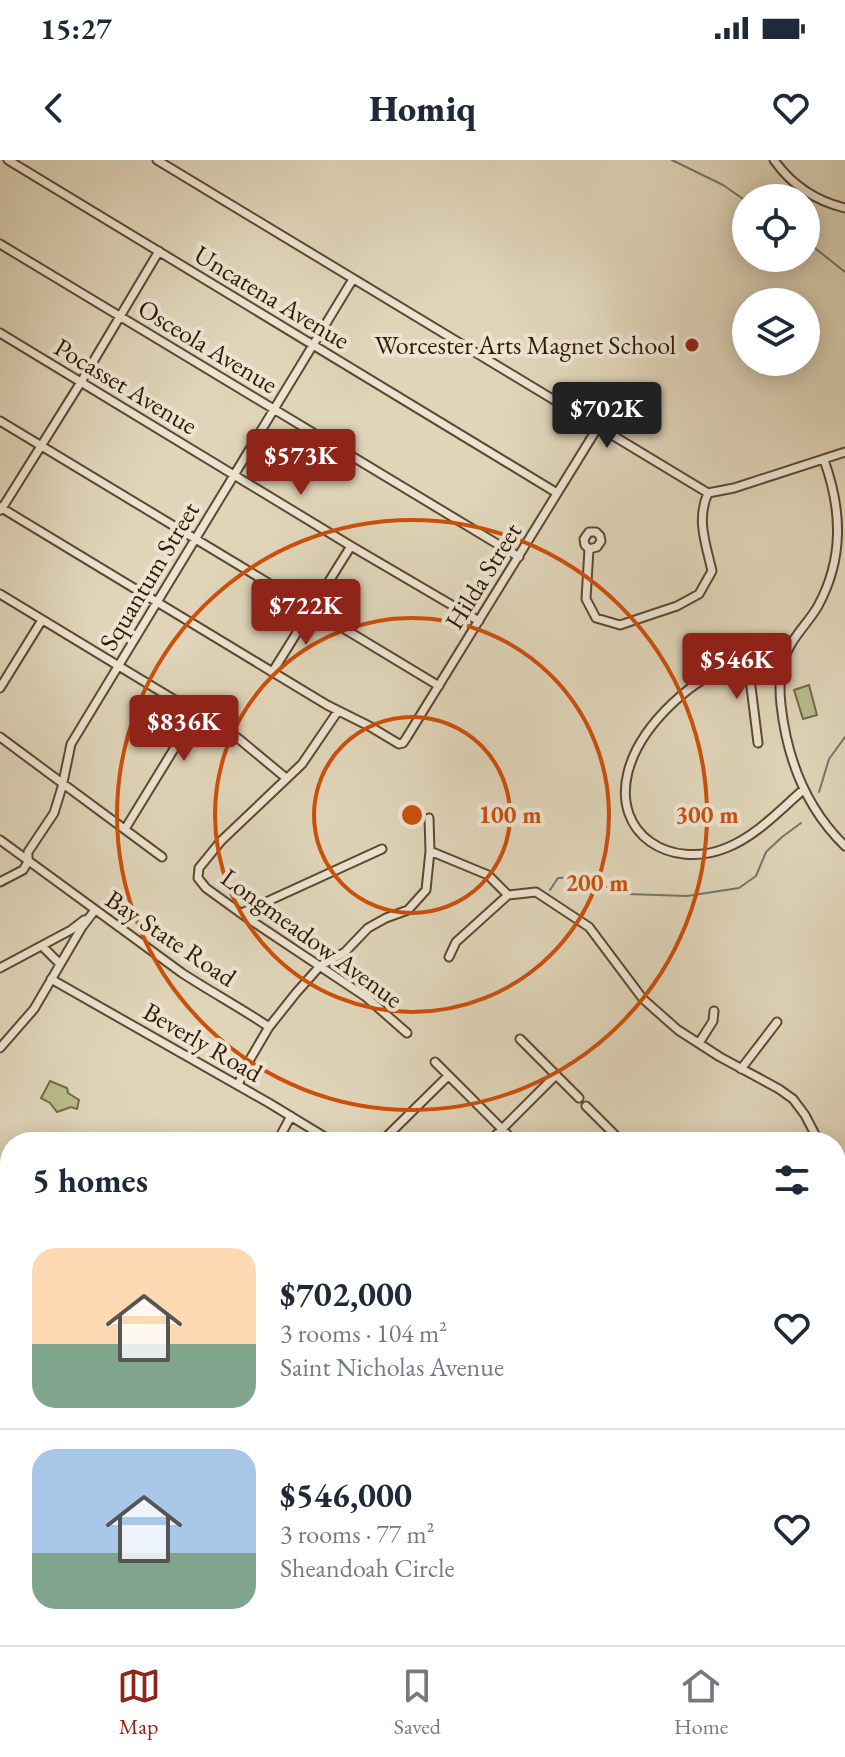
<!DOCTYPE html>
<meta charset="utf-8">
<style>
:root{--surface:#fff;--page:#f2f2f3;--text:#1f2937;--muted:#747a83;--line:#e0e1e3;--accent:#8f2418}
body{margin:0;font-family:"EB Garamond",serif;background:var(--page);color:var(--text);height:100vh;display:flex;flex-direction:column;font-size:30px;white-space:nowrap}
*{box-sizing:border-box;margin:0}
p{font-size:26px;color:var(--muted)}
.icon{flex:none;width:44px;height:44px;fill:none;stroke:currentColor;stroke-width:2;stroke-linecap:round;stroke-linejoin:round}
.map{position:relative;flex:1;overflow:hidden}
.drawer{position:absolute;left:0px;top:972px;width:846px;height:514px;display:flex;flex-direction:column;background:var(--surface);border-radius:32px 32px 0 0;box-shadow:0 4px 20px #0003}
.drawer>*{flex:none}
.fabs{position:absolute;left:732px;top:24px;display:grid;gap:16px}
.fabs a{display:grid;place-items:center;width:88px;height:88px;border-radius:50%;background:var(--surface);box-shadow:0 4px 20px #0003;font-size:40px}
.price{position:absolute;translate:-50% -68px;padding:0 18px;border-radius:8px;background:var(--accent);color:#fff;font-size:26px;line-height:52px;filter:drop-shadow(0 2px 4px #0008)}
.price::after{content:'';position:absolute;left:50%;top:48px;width:24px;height:18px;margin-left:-12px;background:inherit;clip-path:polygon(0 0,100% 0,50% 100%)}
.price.selected{background:#222;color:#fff}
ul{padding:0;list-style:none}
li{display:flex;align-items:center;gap:24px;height:200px;padding:0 32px}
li+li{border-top:2px solid var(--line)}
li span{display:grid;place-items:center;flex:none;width:224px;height:160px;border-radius:24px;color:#555}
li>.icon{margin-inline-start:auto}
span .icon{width:96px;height:96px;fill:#fffc;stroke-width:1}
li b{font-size:34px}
h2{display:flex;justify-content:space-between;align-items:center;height:96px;padding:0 32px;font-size:34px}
.status{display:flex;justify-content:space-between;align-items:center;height:56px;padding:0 40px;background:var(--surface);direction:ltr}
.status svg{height:22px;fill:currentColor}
header{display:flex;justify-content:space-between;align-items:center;height:104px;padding:0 32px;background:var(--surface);font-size:36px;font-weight:800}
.tab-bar{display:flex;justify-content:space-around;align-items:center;height:112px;border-top:2px solid var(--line);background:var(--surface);font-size:22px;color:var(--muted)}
.tab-bar a{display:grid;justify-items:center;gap:4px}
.tab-bar .selected{color:var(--accent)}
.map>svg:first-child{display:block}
.green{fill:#b8bc8b;stroke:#756a46;stroke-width:2}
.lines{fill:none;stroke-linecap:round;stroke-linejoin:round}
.stream{stroke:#707770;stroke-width:2}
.minor-casing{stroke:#5e482e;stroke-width:11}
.major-casing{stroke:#321900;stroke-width:13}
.minor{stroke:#ebe4d2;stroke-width:7}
.major{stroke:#e0d5b9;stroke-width:9}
.ring{fill:none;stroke:#cd4f0a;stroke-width:4}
.poi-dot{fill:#8f2418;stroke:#ebe4d2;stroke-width:3}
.labels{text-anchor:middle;stroke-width:8;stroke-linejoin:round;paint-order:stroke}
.street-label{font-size:26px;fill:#321900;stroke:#ebe4d2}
.poi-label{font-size:26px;fill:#321900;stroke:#ebe4d2;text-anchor:end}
.centre{fill:#cd4f0a;stroke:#ebe4d2;stroke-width:4}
.ring-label{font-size:24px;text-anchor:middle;font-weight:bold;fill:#cd4f0a;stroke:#ebe4d2;stroke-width:8;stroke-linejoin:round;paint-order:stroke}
</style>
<div class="status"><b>15:27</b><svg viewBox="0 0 49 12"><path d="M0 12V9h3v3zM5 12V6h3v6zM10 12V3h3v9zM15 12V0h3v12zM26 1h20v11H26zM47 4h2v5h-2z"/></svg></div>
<header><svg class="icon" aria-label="back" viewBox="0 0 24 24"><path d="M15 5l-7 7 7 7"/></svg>Homiq<svg class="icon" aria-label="heart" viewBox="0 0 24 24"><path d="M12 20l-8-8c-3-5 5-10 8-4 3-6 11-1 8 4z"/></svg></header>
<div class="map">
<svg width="845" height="1485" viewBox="0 0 845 1485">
<rect width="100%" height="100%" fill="#e0d5b9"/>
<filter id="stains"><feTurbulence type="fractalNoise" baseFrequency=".0025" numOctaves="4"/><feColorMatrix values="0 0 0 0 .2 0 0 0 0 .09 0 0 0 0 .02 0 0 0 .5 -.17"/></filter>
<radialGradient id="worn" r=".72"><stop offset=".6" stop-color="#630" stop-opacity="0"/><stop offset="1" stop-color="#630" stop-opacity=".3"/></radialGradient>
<path class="green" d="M 809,525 L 817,555 L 803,559 L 794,530 Z
M 50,921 L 67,928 L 68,933 L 79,940 L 77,949 L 71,947 L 57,952 L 50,943 L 41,938 Z"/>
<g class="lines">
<path class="stream" d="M 672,0 L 723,25 L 746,41
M 806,81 L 845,112
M 819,632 L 829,599 L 845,577
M 550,730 L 558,718 L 577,717 L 627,734 L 687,736 L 739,728 L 756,716 L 766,692 L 782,677 L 801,663"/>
<defs>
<path id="minor" d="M 8,0 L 557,333
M 157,0 L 708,333 L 734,328 L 845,292
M 774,0 C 791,24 816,41 845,48
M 0,84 L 519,397
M 0,173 L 351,386 L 479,461
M 0,261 L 439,526
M 824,300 C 842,350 844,398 818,446 C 809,462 794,475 787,492 C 779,509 779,527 781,545 C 787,599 806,648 845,686
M 0,347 L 327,545 L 369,566 L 399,584 L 403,583 L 407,577 L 598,267
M 1,350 L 81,222 L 159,91
M 589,389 L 597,387 L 601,381 L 600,376 L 596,372 L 589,372 L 584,379 L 585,385 L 589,389 L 586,439 L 596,458 L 620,465 L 677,446 L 699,434 L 712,411 C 706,384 696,360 708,333
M 0,434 L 239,579 L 286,618
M 784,499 C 770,500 755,498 742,502 C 696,513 640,565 628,612 C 612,675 671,710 726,688 C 756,676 779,651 803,630
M 751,500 L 749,511 L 758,583
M 273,511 L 351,386
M 0,528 L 42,460
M 338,551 L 302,604 L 221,681 L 199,708 L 198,718 L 206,728 L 246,757 L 366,837 L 407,873
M 0,577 L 162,697
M 125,669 L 196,553
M 0,680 L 182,813 C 211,832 241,848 269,867 L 246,906 L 238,925
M 430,691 L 488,715 L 508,735 L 536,732 L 589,767 L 643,839 L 678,870 L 720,897 L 779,929 L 793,939 L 805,955 L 819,982
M 0,722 L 23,710 L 28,702 L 28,692 L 54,653 L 62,627 L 71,584 L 353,119
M 242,753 L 382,689
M 42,786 L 60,804
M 449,797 L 456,782 L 508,735
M 0,808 L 71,770 L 84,760
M 51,819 L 269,943 L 333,982
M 269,867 L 296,833 L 320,806 L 345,792 L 368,768 L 386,758 L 408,750 L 426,730 L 430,691 L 429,658
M 520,879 L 579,938
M 699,883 L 713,861 L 714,851
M 0,888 L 34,849 L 82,767 L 95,750
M 435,902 L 515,982
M 741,909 L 777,862
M 586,946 L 622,982
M 277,982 L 291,956
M 381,982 L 448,916
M 489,982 L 556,915
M 836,1016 L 845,1038
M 0,1073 L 10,1086
M 836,1154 L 845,1150
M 0,1189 L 10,1181
M 836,1282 L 845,1290
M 836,1382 L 845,1391"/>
<path id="major" d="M 0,1275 L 10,1296
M 96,1476 L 100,1485"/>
</defs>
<use href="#minor" class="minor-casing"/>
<use href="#major" class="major-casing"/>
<use href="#minor" class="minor"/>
<use href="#major" class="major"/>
</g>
<g class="ring">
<circle cx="412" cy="655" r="98"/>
<circle cx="412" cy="655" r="197"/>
<circle cx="412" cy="655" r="295"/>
</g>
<circle class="poi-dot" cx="692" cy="185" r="8"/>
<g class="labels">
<g class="street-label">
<text transform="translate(272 137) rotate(31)" y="9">Uncatena Avenue</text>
<text transform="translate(208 186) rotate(31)" y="9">Osceola Avenue</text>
<text transform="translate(126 226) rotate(31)" y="9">Pocasset Avenue</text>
<text transform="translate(149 416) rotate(-59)" y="9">Squantum Street</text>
<text transform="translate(483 416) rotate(-58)" y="9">Hilda Street</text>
<text transform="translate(171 778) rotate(34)" y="9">Bay State Road</text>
<text transform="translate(312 778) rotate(36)" y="9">Longmeadow Avenue</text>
<text transform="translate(203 882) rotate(30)" y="9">Beverly Road</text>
</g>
<g class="poi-label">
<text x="676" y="194">Worcester Arts Magnet School</text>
</g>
</g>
<circle cx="412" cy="655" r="12" class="centre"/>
<g class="ring-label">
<text x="510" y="663">100 m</text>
<text x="707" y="663">300 m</text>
<text x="597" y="731">200 m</text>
</g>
<rect width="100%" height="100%" filter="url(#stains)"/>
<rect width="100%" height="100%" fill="url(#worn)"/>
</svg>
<div class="fabs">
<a><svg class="icon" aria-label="locate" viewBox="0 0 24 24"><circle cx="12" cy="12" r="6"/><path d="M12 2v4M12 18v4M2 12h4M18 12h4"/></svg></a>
<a><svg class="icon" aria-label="layers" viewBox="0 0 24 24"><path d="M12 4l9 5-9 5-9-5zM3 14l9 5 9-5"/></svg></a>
</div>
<b class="price selected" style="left:607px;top:290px">$702K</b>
<b class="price" style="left:301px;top:337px">$573K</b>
<b class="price" style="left:306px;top:487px">$722K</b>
<b class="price" style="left:737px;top:541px">$546K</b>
<b class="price" style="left:184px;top:603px">$836K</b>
<section class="drawer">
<h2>5 homes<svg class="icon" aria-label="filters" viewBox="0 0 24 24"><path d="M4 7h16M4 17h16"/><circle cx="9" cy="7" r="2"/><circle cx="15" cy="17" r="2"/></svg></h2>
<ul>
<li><span style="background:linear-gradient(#ffd9b3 60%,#7fa58c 0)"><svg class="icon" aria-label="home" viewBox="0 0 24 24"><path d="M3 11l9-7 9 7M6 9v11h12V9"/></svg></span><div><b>$702,000</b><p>3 rooms · 104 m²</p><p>Saint Nicholas Avenue</p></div><svg class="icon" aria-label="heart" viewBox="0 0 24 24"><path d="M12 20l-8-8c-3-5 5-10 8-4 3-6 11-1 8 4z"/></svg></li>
<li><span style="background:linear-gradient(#a9c7e8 65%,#7fa58c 0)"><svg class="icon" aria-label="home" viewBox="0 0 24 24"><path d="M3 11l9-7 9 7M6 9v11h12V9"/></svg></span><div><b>$546,000</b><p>3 rooms · 77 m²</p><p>Sheandoah Circle</p></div><svg class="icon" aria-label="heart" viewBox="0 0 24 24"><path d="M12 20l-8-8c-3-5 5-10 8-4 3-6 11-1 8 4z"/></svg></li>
</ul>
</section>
</div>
<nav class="tab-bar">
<a class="selected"><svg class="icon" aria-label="map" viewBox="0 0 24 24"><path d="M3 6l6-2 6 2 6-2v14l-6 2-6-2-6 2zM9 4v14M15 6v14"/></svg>Map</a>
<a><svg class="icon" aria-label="saved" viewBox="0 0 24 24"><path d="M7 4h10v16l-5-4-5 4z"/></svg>Saved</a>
<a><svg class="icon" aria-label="home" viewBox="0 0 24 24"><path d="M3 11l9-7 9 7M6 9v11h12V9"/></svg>Home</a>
</nav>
